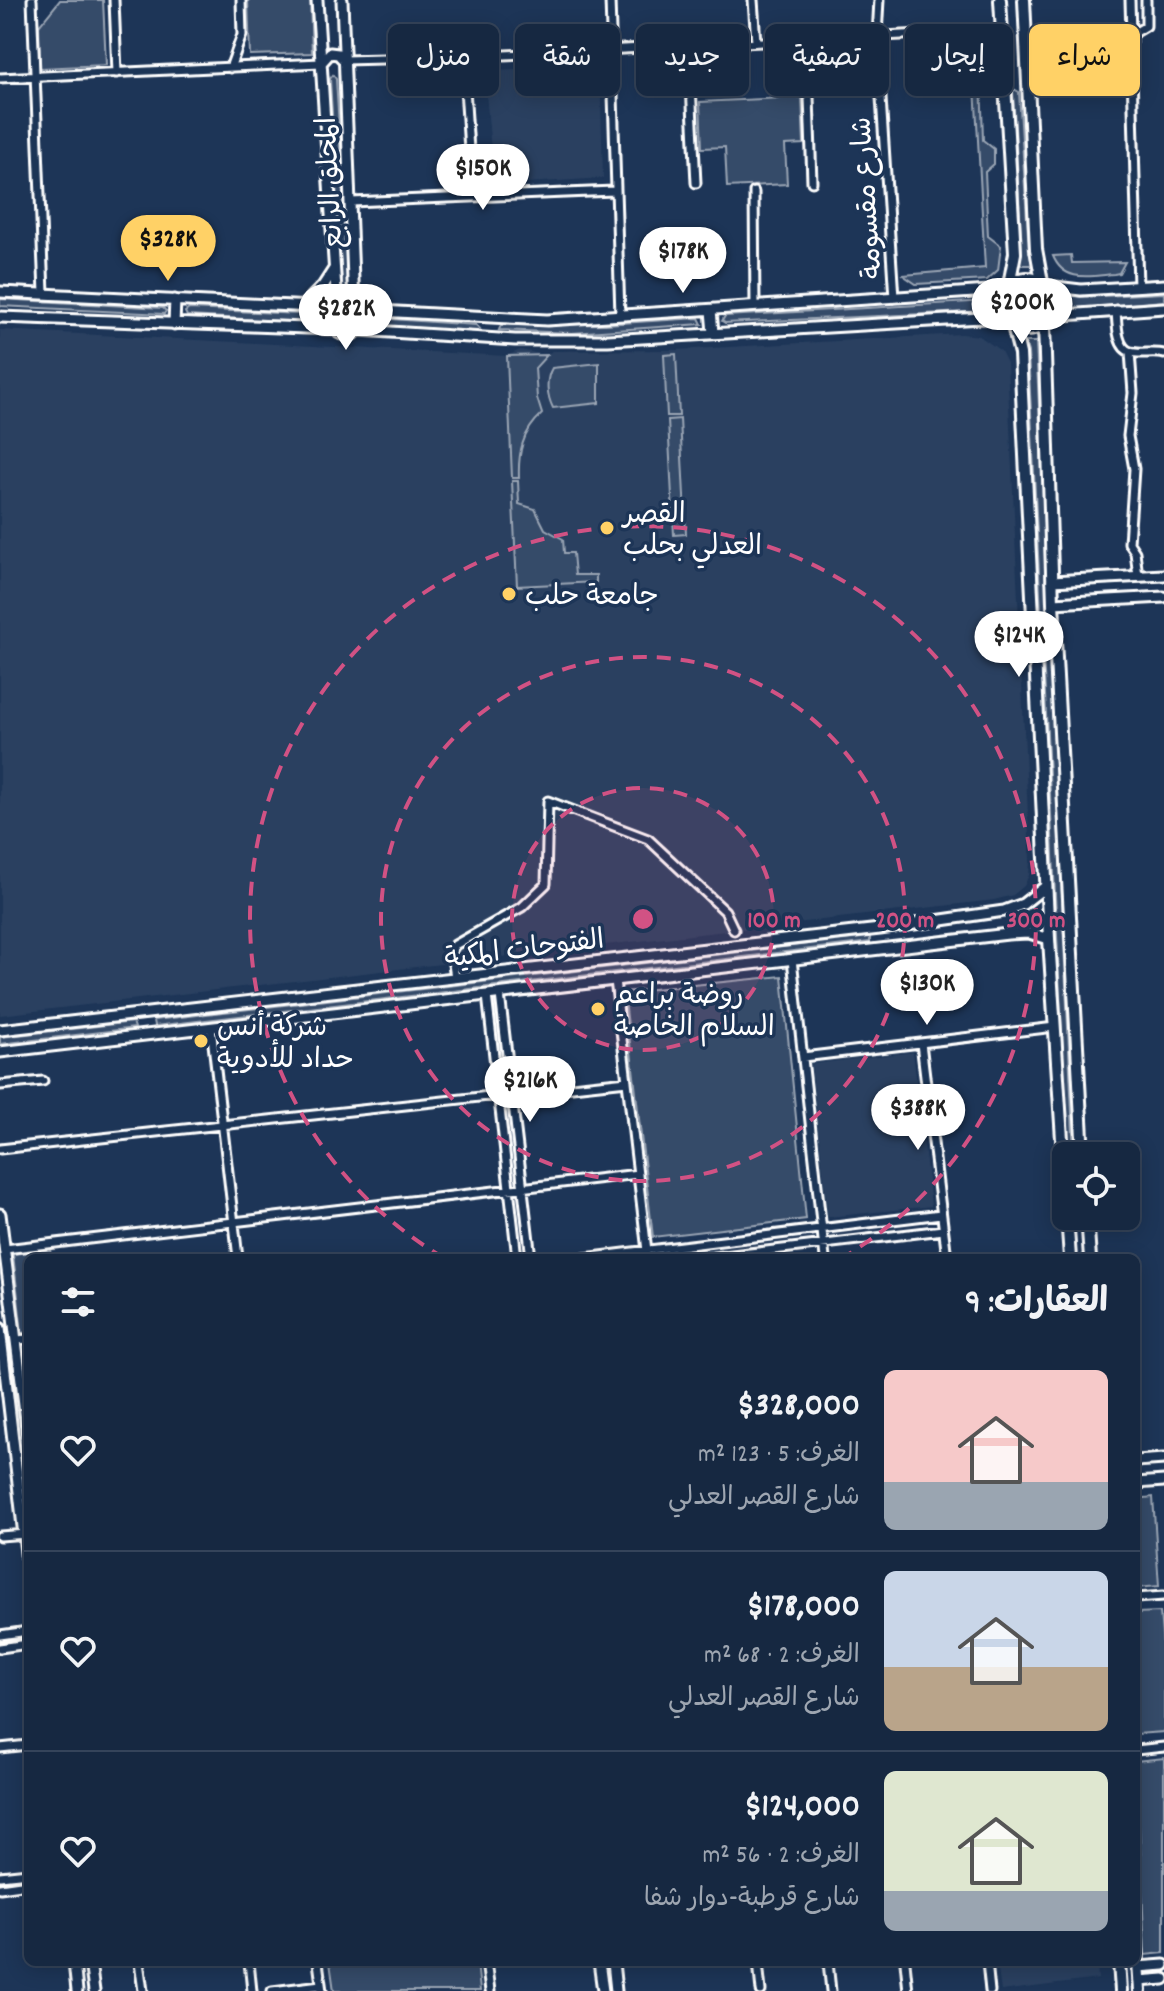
<!DOCTYPE html>
<html lang="ar">
<meta charset="utf-8">
<style>
:root{--surface:#162841;--page:#23344c;--text:#f1f3f6;--muted:#9ea6b1;--line:#35445a;--accent:#ffd166}
body{margin:0;font-family:Dekko,"Playpen Sans Arabic",sans-serif;background:var(--page);color:var(--text);direction:rtl;height:100vh;display:flex;flex-direction:column;font-size:30px;white-space:nowrap}
*{box-sizing:border-box;margin:0}
p{font-size:26px;color:var(--muted)}
.icon{flex:none;width:44px;height:44px;fill:none;stroke:currentColor;stroke-width:2;stroke-linecap:round;stroke-linejoin:round}
.map{position:relative;flex:1;overflow:hidden;direction:ltr}
.drawer{position:absolute;left:24px;top:1254px;width:1116px;height:712px;display:flex;flex-direction:column;background:var(--surface);border-radius:12px;box-shadow:0 4px 20px #0003,0 0 0 2px var(--line);direction:rtl}
.drawer>*{flex:none}
.guide{position:absolute;left:24px;top:24px;width:1116px;height:72px;direction:rtl;display:flex;gap:16px}
.buttons{position:absolute;left:1052px;top:1142px;display:grid;gap:16px}
.buttons a{display:grid;place-items:center;width:88px;height:88px;border-radius:12px;background:var(--surface);box-shadow:0 4px 20px #0003,0 0 0 2px var(--line);font-size:40px}
.price{position:absolute;translate:-50% -68px;padding:0 18px;border-radius:28px;background:#fff;color:#222;font-size:26px;line-height:52px;filter:drop-shadow(0 2px 4px #0008)}
.price::after{content:'';position:absolute;left:50%;top:48px;width:24px;height:18px;margin-left:-12px;background:inherit;clip-path:polygon(0 0,100% 0,50% 100%)}
.price.current{background:var(--accent);color:#111}
ul{padding:0;list-style:none}
li{display:flex;align-items:center;gap:24px;height:200px;padding:0 32px}
li+li{border-top:2px solid var(--line)}
li span{display:grid;place-items:center;flex:none;width:224px;height:160px;border-radius:12px;color:#555}
li>.icon{margin-inline-start:auto}
span .icon{width:96px;height:96px;fill:#fffc;stroke-width:1}
li b{font-size:34px}
h2{display:flex;justify-content:space-between;align-items:center;height:96px;padding:0 32px;font-size:34px}
.pill{padding:0 28px;border-radius:12px;background:var(--surface);box-shadow:0 4px 20px #0003,0 0 0 2px var(--line);font-size:28px;line-height:72px}
.pill.current{background:var(--accent);color:#111}
.map>svg:first-child{display:block}
.built{fill:#2a4161}
.green{fill:#364b69;stroke:#9aa5b4;stroke-width:2}
.lines{fill:none;stroke-linecap:round;stroke-linejoin:round}
.minor-casing{stroke:#fff;stroke-width:13}
.tertiary-casing{stroke:#fff;stroke-width:15}
.secondary-casing{stroke:#fff;stroke-width:16}
.minor{stroke:#1d3557;stroke-width:7}
.tertiary{stroke:#1d3557;stroke-width:9}
.secondary{stroke:#1d3557;stroke-width:10}
.ring{fill:none;stroke:#d15284;stroke-width:4;stroke-dasharray:14 10}
.poi-dot{fill:#ffd166;stroke:#1d3557;stroke-width:3}
.labels{text-anchor:middle;stroke-width:7;stroke-linejoin:round;paint-order:stroke}
.street-label{font-size:28px;fill:#fff;stroke:#1d3557}
.poi-label{font-size:28px;fill:#fff;stroke:#1d3557;text-anchor:start}
.centre{fill:#d15284;stroke:#1d3557;stroke-width:4}
.ring-label{font-size:24px;text-anchor:middle;font-weight:bold;fill:#d15284;stroke:#1d3557;stroke-width:7;stroke-linejoin:round;paint-order:stroke}
</style>
<div class="map">
<svg width="1164" height="1991" viewBox="0 0 1164 1991">
<rect width="100%" height="100%" fill="#1d3557"/>
<filter id="ink" filterUnits="userSpaceOnUse"><feTurbulence type="fractalNoise" baseFrequency=".0125" numOctaves="2"/><feDisplacementMap in="SourceGraphic" scale="16" xChannelSelector="R" yChannelSelector="G"/><feConvolveMatrix kernelMatrix="1 2 1 2 8 2 1 2 1" color-interpolation-filters="sRGB"/></filter>
<g filter="url(#ink)">
<path class="built" d="M 600,67 L 603,178 L 494,185 L 484,70 Z
M 0,330 L 507,356 L 520,350 L 546,355 L 552,351 L 677,350 L 962,334 L 979,336 L 1001,351 L 1007,363 L 1030,860 L 1029,875 L 1024,886 L 1013,895 L 994,900 L 0,1015 Z
M 913,1052 L 931,1206 L 828,1217 L 811,1064 Z
M 997,1962 L 1097,1962 L 1098,1979 L 1001,1991 Z"/>
<path class="green" d="M 60,0 L 103,0 L 106,65 L 40,68 L 39,26 Z
M 248,0 L 310,0 L 312,53 L 250,55 Z
M 989,47 L 989,68 L 981,75 L 983,140 L 994,149 L 994,164 L 985,172 L 988,236 L 1001,246 L 998,270 L 987,280 L 916,284 L 903,275 L 985,268 L 973,49 Z
M 333,75 L 336,79 L 349,290 L 346,294 L 342,289 L 330,79 Z
M 1014,89 L 1019,92 L 1029,251 L 1032,265 L 1019,265 L 1022,251 L 1013,92 Z
M 802,97 L 804,144 L 785,145 L 787,184 L 727,187 L 725,147 L 702,148 L 700,102 Z
M 1071,255 L 1072,263 L 1125,262 L 1119,273 L 1114,274 C 1090,276 1064,283 1053,256 Z
M1012 304a17 17 0 1 1 34 0a17 17 0 1 1-34 0Z
M 1164,293 L 1164,301 L 1068,309 L 1067,295 L 1081,297 Z
M 0,299 L 163,308 L 166,311 L 164,314 L 0,306 Z
M 988,301 L 989,311 L 725,323 L 722,321 L 725,316 Z
M 189,309 L 322,315 L 325,319 L 322,323 L 187,316 L 185,312 Z
M 377,318 L 476,325 L 480,329 L 477,332 L 377,325 L 374,321 Z
M 699,318 L 702,324 L 572,333 L 499,330 L 501,325 L 605,324 Z
M 1025,342 L 1036,342 L 1074,1156 L 1068,1156 L 1028,352 Z
M 676,354 L 679,416 L 667,416 L 664,355 Z
M 547,355 L 535,368 L 537,398 L 542,414 C 522,432 518,453 519,478 L 512,478 L 507,356 Z
M 599,363 L 599,403 L 553,408 C 547,396 545,380 552,368 Z
M 680,419 L 686,534 L 674,535 L 668,420 Z
M 512,481 L 518,481 L 519,504 L 535,509 L 545,529 L 563,539 L 564,553 L 573,553 L 575,575 L 596,575 L 596,582 L 517,586 Z
M 870,937 L 870,942 L 155,1026 L 154,1020 Z
M 782,976 L 806,1219 L 653,1237 L 624,992 Z
M 133,1022 L 135,1028 L 0,1044 L 0,1037 Z
M 50,1249 L 51,1258 L 28,1258 L 28,1332 L 22,1333 L 13,1254 Z
M 1153,1497 L 1159,1586 L 1136,1588 L 1136,1499 Z
M 1160,1612 L 1164,1658 L 1164,1732 L 1136,1734 L 1136,1613 Z
M 1164,1758 L 1164,1953 L 1145,1955 L 1136,1761 Z
M 330,1962 L 477,1962 L 480,1991 L 334,1991 Z"/>
<g class="lines">
<defs>
<path id="minor" d="M 32,0 L 44,293
M 114,0 L 117,73
M 610,0 L 620,315
M 753,0 L 756,42
M 879,0 L 877,36 L 894,298
M 1130,0 L 1138,287
M 1131,35 L 1146,26 L 1146,0
M 807,40 L 812,182
M 689,46 L 696,183
M 463,57 L 472,197
M 344,60 L 463,57 L 1002,30
M 230,68 L 242,35 L 241,0
M 0,78 L 321,63
M 754,192 L 755,306
M 351,202 L 614,191
M 1116,310 C 1117,322 1116,348 1131,352 C 1140,355 1154,351 1164,354
M 1130,352 L 1133,393 L 1128,436 L 1134,469 L 1129,543 L 1135,552 L 1138,576
M 792,959 L 825,1258
M 455,977 L 451,952 L 455,945 L 522,907 L 546,884 L 548,801 L 648,839 L 725,911 L 734,930
M 615,980 L 647,1251
M 500,994 L 531,1258
M 487,995 L 517,1258
M 211,1027 L 238,1258
M 921,1043 L 947,1258
M 803,1057 L 1055,1027
M 0,1085 L 43,1081
M 0,1149 L 627,1081
M 5,1249 L 638,1174
M 584,1258 L 941,1214
M 707,1258 L 943,1230
M 17,1340 L 28,1339
M 0,1536 L 26,1534
M 1136,1598 L 1164,1596
M 0,1635 L 28,1631
M 0,1648 L 28,1644
M 0,1748 L 28,1745
M 1136,1750 L 1164,1747
M 0,1876 L 28,1873
M 0,1888 L 28,1884
M 139,1962 L 143,1991
M 249,1962 L 252,1991
M 318,1962 L 322,1991
M 486,1962 L 490,1991
M 758,1962 L 761,1991
M 828,1962 L 831,1991
M 905,1962 L 908,1991
M 987,1962 L 990,1991
M 272,1991 L 321,1985"/>
<path id="tertiary" d="M 317,0 L 337,306
M 342,0 L 354,305
M 321,63 L 330,53 L 338,54 L 344,60
M 1047,286 L 1081,290 L 1164,285
M 0,292 L 335,308
M331 319a16 16 0 1 1 32 0a16 16 0 1 1-32 0Z
M 302,307 L 323,286 L 334,269
M 360,310 L 547,320 L 1005,290
M 711,310 L 713,333
M 1050,316 L 1164,308
M 0,317 L 333,329
M 174,324 L 175,300
M 359,330 L 515,340 L 608,340 L 981,318 L 1006,319
M 1052,581 L 1164,575
M 1053,603 L 1164,597
M 0,1030 L 880,929 L 1004,911 L 1023,904 L 1046,886
M 0,1052 L 1008,934 L 1029,933 L 1049,939
M 0,1214 L 28,1436
M 0,1328 L 28,1570
M 1136,1461 L 1164,1459
M 1136,1483 L 1164,1481
M 74,1962 L 77,1991
M 90,1962 L 94,1991
M 599,1962 L 603,1991
M 613,1962 L 616,1991
M 1138,1967 L 1164,1965
M 1139,1981 L 1164,1979"/>
<path id="secondary" d="M 1000,0 L 1015,253 L 1009,285
M 1024,0 L 1036,249 L 1042,282
M1001 304a26 26 0 1 1 52 0a26 26 0 1 1-52 0Z
M 1044,324 L 1053,603 L 1083,1156
M 1013,326 L 1020,354 L 1049,939 L 1066,1201
M 1067,1216 L 1070,1258
M 1087,1216 L 1090,1258
M 1136,1933 L 1140,1991
M 1119,1962 L 1121,1991"/>
</defs>
<use href="#minor" class="minor-casing"/>
<use href="#tertiary" class="tertiary-casing"/>
<use href="#secondary" class="secondary-casing"/>
<use href="#minor" class="minor"/>
<use href="#tertiary" class="tertiary"/>
<use href="#secondary" class="secondary"/>
</g>
</g>
<circle cx="643" cy="919" r="131" fill="#d15284" fill-opacity=".12"/>
<g class="ring">
<circle cx="643" cy="919" r="131"/>
<circle cx="643" cy="919" r="262"/>
<path d="M444 1258A393 393 0 1 1 842 1258"/>
</g>
<g class="poi-dot">
<circle cx="607" cy="528" r="8"/>
<circle cx="509" cy="594" r="8"/>
<circle cx="598" cy="1009" r="8"/>
<circle cx="201" cy="1041" r="8"/>
</g>
<g class="labels">
<g class="street-label">
<text transform="translate(328 183) rotate(-93)" y="10">المحلق الرابع</text>
<text transform="translate(865 198) rotate(-94)" y="10">شارع مقسومة</text>
<text transform="translate(524 947) rotate(-7)" y="10">الفتوحات المكية</text>
</g>
<g class="poi-label">
<text x="623" y="522">القصر<tspan x="623" dy="32">العدلي بحلب</tspan></text>
<text x="525" y="604">جامعة حلب</text>
<text x="614" y="1003">روضة براعم<tspan x="614" dy="32">السلام الخاصة</tspan></text>
<text x="217" y="1035">شركة أنس<tspan x="217" dy="32">حداد للأدوية</tspan></text>
</g>
</g>
<circle cx="643" cy="919" r="12" class="centre"/>
<g class="ring-label">
<text x="774" y="927">100 m</text>
<text x="905" y="927">200 m</text>
<text x="1036" y="927">300 m</text>
</g>
</svg>
<div class="buttons">
<a><svg class="icon" aria-label="locate" viewBox="0 0 24 24"><circle cx="12" cy="12" r="6"/><path d="M12 2v4M12 18v4M2 12h4M18 12h4"/></svg></a>
</div>
<b class="price" style="left:483px;top:212px">$150K</b>
<b class="price current" style="left:168px;top:283px">$328K</b>
<b class="price" style="left:683px;top:295px">$178K</b>
<b class="price" style="left:1022px;top:346px">$200K</b>
<b class="price" style="left:346px;top:352px">$282K</b>
<b class="price" style="left:1019px;top:679px">$124K</b>
<b class="price" style="left:927px;top:1027px">$130K</b>
<b class="price" style="left:530px;top:1124px">$216K</b>
<b class="price" style="left:918px;top:1152px">$388K</b>
<div class="guide">
<a class="pill current">شراء</a>
<a class="pill">إيجار</a>
<a class="pill">تصفية</a>
<a class="pill">جديد</a>
<a class="pill">شقة</a>
<a class="pill">منزل</a>
</div>
<section class="drawer">
<h2>العقارات: 9<svg class="icon" aria-label="filters" viewBox="0 0 24 24"><path d="M4 7h16M4 17h16"/><circle cx="9" cy="7" r="2"/><circle cx="15" cy="17" r="2"/></svg></h2>
<ul>
<li><span style="background:linear-gradient(#f6c9c9 70%,#9aa5b1 0)"><svg class="icon" aria-label="home" viewBox="0 0 24 24"><path d="M3 11l9-7 9 7M6 9v11h12V9"/></svg></span><div><b>$328,000</b><p>الغرف: 5 · 123 m²</p><p>شارع القصر العدلي</p></div><svg class="icon" aria-label="heart" viewBox="0 0 24 24"><path d="M12 20l-8-8c-3-5 5-10 8-4 3-6 11-1 8 4z"/></svg></li>
<li><span style="background:linear-gradient(#c9d6e8 60%,#b9a48a 0)"><svg class="icon" aria-label="home" viewBox="0 0 24 24"><path d="M3 11l9-7 9 7M6 9v11h12V9"/></svg></span><div><b>$178,000</b><p>الغرف: 2 · 68 m²</p><p>شارع القصر العدلي</p></div><svg class="icon" aria-label="heart" viewBox="0 0 24 24"><path d="M12 20l-8-8c-3-5 5-10 8-4 3-6 11-1 8 4z"/></svg></li>
<li><span style="background:linear-gradient(#dfe7d0 75%,#9aa5b1 0)"><svg class="icon" aria-label="home" viewBox="0 0 24 24"><path d="M3 11l9-7 9 7M6 9v11h12V9"/></svg></span><div><b>$124,000</b><p>الغرف: 2 · 56 m²</p><p>شارع قرطبة-دوار شفا</p></div><svg class="icon" aria-label="heart" viewBox="0 0 24 24"><path d="M12 20l-8-8c-3-5 5-10 8-4 3-6 11-1 8 4z"/></svg></li>
</ul>
</section>
</div>
